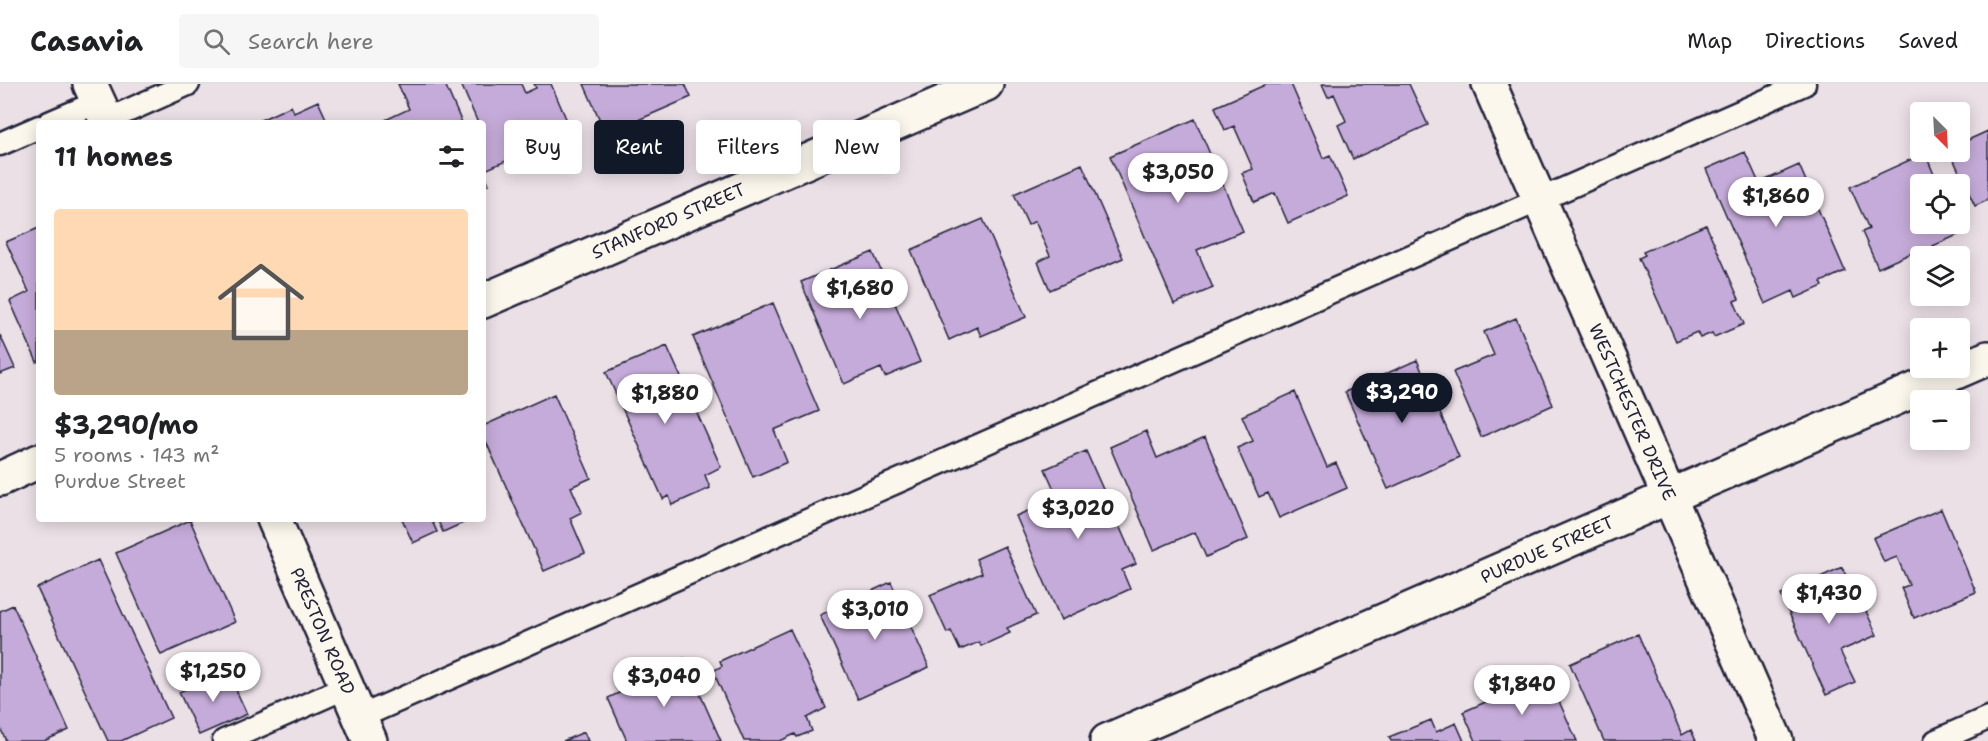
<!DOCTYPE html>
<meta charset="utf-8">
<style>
:root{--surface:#fff;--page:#f6f6f6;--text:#202124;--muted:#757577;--line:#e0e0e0;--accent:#111827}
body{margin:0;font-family:"Shantell Sans",sans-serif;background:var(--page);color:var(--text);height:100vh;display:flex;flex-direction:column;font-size:22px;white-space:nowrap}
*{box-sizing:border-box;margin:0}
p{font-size:20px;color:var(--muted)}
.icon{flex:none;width:33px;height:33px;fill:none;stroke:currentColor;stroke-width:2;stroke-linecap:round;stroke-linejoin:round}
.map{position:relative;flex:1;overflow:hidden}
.drawer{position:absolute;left:36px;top:36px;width:450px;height:402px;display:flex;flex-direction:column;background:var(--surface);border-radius:6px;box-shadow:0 3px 15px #0003}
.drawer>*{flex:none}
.banner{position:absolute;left:504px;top:36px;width:570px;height:54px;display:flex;gap:12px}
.needle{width:39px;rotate:156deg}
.fabs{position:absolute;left:1910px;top:18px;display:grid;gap:12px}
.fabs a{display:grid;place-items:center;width:60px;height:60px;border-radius:6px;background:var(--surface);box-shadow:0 3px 15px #0003;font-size:30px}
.price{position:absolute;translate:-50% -51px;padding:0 14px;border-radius:21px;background:#fff;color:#222;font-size:20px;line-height:39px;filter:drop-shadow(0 2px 3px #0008)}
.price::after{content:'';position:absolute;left:50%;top:36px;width:18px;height:14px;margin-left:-9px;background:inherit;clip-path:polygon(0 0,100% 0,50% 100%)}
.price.on{background:var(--accent);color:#fff}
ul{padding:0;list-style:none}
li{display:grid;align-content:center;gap:12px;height:318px;padding:0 18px}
li span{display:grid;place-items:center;height:186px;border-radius:6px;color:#555}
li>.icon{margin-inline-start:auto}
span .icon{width:108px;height:108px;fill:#fffc;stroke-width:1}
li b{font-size:26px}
h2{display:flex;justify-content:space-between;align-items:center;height:72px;padding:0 18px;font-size:26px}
.pill{padding:0 21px;border-radius:6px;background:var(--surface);box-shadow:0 3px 15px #0003;font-size:21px;line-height:54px}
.pill.on{background:var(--accent);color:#fff}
header{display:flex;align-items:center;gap:36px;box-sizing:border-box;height:84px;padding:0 30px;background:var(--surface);border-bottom:2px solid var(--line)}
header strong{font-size:28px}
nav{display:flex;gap:33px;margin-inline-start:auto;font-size:21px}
.search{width:420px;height:54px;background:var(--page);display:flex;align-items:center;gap:15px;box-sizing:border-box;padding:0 21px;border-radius:6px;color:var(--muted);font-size:22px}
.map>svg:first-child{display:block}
.building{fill:#c5abd9;stroke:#22223b;stroke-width:1.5}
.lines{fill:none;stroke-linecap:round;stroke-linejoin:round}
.lane-casing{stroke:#22223b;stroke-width:27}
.street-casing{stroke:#22223b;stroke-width:38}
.secondary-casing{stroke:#22223b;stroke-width:38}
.lane{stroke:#fbf7ec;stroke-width:22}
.street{stroke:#fbf7ec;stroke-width:33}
.secondary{stroke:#fbf7ec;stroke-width:33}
.labels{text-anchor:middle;stroke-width:5;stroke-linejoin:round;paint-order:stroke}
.street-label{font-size:18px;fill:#22223b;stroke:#fbf7ec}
</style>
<header>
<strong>Casavia</strong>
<div class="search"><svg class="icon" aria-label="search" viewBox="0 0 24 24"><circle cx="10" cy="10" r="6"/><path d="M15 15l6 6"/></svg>Search here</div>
<nav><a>Map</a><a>Directions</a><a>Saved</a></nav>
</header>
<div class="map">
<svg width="1988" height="657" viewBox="0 0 1988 657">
<rect width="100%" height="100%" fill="#ebe0e6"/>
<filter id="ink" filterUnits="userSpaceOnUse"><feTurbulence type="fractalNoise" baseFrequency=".0167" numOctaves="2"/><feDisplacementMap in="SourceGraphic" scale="12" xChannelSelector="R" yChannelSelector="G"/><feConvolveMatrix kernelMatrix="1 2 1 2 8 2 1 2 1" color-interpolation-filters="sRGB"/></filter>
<g filter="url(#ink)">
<path class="building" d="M 398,0 L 445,0 L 462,39 L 379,39 L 409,25 Z
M 461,0 L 521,0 L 525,9 L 536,4 L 534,0 L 551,0 L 568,39 L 524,58 L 527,68 L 485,86 L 483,80 L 483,39 L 478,39 Z
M 584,0 L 685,0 L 691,13 L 606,50 Z
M 1267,0 L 1291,0 L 1323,74 L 1330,71 L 1348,112 L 1288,139 L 1275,109 L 1254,118 L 1242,89 L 1253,85 L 1234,42 L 1225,46 L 1215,23 Z
M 1322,0 L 1409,0 L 1428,41 L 1353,75 L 1338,41 L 1346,37 L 1334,10 L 1328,13 Z
M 318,17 L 328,39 L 254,39 L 291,22 L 294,28 Z
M 1195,35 L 1243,147 L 1197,166 L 1213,204 L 1174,220 L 1110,72 Z
M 1988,47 L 1988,116 L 1975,122 L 1950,68 L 1959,68 L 1959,60 Z
M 1745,68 L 1759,99 L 1799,81 L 1845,187 L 1821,198 L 1823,202 L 1796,214 L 1793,207 L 1765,220 L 1706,85 Z
M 1925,69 L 1938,100 L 1920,100 L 1920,140 L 1955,140 L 1960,150 L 1933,162 L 1935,167 L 1919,174 L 1916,167 L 1878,184 L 1862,148 L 1869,145 L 1850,103 Z
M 1082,80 L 1123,174 L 1050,206 L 1038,178 L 1050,172 L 1035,137 L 1028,141 L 1014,110 Z
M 483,88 L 489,100 L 483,103 Z
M 983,135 L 1026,233 L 981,252 L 977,243 L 949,256 L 911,166 Z
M 1706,141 L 1739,215 L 1734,217 L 1744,240 L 1714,253 L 1712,249 L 1700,254 L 1697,248 L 1676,257 L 1639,174 L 1645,171 L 1643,168 Z
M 39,144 L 39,277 L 37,278 L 10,217 L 29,208 L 6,158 Z
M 873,168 L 920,278 L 885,293 L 881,284 L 844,300 L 801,198 Z
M 773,219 L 819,327 L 774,346 L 787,378 L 753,393 L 693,253 Z
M 1516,234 L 1553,321 L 1481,353 L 1453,288 L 1494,271 L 1484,248 Z
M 0,251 L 15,284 L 0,290 Z
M 667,262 L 721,383 L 705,391 L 710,404 L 672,421 L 669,412 L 663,415 L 606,288 Z
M 1417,276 L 1459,373 L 1388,405 L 1345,308 Z
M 1295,308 L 1327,383 L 1336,379 L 1347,404 L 1279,434 L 1268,409 L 1259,413 L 1237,364 L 1253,357 L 1242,332 Z
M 554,310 L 591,394 L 571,403 L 582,428 L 570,434 L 585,469 L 544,487 L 483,351 L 483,342 Z
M 1146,347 L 1157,374 L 1205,353 L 1248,455 L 1206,473 L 1195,448 L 1154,466 L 1110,363 Z
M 1086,367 L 1136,480 L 1122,486 L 1130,505 L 1061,536 L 1016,432 L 1058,414 L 1045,385 Z
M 1941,425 L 1976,508 L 1914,534 L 1901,504 L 1909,501 L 1897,473 L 1884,478 L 1873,454 Z
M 402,435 L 431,435 L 437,448 L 413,459 Z
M 437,435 L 472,435 L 443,448 Z
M 190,436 L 235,538 L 161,571 L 116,469 Z
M 1005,462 L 1036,531 L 1007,544 L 1010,549 L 981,562 L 979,558 L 960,566 L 951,547 L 947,549 L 930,511 L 982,489 L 976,475 Z
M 98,476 L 171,634 L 121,657 L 108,657 L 37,504 Z
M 1842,483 L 1848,496 L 1851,495 L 1877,551 L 1840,567 L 1855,598 L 1826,611 L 1781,511 Z
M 891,498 L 929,583 L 858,615 L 820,531 Z
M 13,521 L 69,646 L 44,657 L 6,657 L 0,643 L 0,527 Z
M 790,545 L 826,624 L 807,634 L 812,647 L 797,653 L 795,650 L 780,657 L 744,657 L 713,587 L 722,582 L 720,577 Z
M 1638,550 L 1682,651 L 1691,646 L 1696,657 L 1604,657 L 1570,580 Z
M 684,574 L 721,657 L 627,657 L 608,614 L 625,606 L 623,601 Z
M 227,586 L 247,630 L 199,651 L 179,608 Z
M 1547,591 L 1577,657 L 1476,657 L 1463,628 Z
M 1431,636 L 1436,648 L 1456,639 L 1464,657 L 1391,657 L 1389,653 Z
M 584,648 L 588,657 L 563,657 Z"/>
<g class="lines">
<defs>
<path id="lane" d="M 107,36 L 188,0
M 49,39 L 98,18
M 0,60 L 39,43
M 360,633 L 1804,0
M 224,657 L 347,603
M 1936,657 L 1988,634"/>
<g id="street">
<path id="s1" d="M 1489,0 L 1776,657"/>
<path id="s2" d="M 483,217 L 986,0"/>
<path d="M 0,395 L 39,377"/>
<path id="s3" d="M 1107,657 L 1988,274"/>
</g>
<g id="secondary">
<path d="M 90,0 L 108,39"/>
<path id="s4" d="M 274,435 L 370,657"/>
</g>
</defs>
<use href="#lane" class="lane-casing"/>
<use href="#street" class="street-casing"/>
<use href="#secondary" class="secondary-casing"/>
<use href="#lane" class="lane"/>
<use href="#street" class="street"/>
<use href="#secondary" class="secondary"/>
</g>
</g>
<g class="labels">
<g class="street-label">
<text dy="6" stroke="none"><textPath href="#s2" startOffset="202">STANFORD STREET</textPath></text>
<text dy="6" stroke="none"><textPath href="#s1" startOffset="358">WESTCHESTER DRIVE</textPath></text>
<text dy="6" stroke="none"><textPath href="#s3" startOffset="480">PURDUE STREET</textPath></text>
<text dy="6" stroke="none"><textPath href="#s4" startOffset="122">PRESTON ROAD</textPath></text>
</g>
</g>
</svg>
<div class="fabs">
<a><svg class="needle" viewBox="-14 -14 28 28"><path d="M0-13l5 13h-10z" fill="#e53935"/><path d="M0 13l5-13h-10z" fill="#757577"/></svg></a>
<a><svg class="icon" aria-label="locate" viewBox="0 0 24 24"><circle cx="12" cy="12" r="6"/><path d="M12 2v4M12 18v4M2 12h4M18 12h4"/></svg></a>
<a><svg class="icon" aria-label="layers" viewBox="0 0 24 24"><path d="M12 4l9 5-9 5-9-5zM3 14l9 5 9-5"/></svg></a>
<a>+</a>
<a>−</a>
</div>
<b class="price" style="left:1178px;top:120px">$3,050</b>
<b class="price" style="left:1776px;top:144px">$1,860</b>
<b class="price" style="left:860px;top:236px">$1,680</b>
<b class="price on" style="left:1402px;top:340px">$3,290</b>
<b class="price" style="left:665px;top:341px">$1,880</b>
<b class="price" style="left:1078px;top:456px">$3,020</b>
<b class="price" style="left:1829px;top:541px">$1,430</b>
<b class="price" style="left:875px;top:557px">$3,010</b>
<b class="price" style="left:213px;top:619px">$1,250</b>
<b class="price" style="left:664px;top:624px">$3,040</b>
<b class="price" style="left:1522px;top:632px">$1,840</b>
<div class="banner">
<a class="pill">Buy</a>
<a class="pill on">Rent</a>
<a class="pill">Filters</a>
<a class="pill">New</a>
</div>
<section class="drawer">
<h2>11 homes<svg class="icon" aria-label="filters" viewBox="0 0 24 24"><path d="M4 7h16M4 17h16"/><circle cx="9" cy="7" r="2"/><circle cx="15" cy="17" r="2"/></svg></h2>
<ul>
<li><span style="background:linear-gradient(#ffd9b3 65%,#b9a48a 0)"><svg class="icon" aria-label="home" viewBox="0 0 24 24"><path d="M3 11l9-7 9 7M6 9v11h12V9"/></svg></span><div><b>$3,290/mo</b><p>5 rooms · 143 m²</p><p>Purdue Street</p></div></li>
</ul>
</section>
</div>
